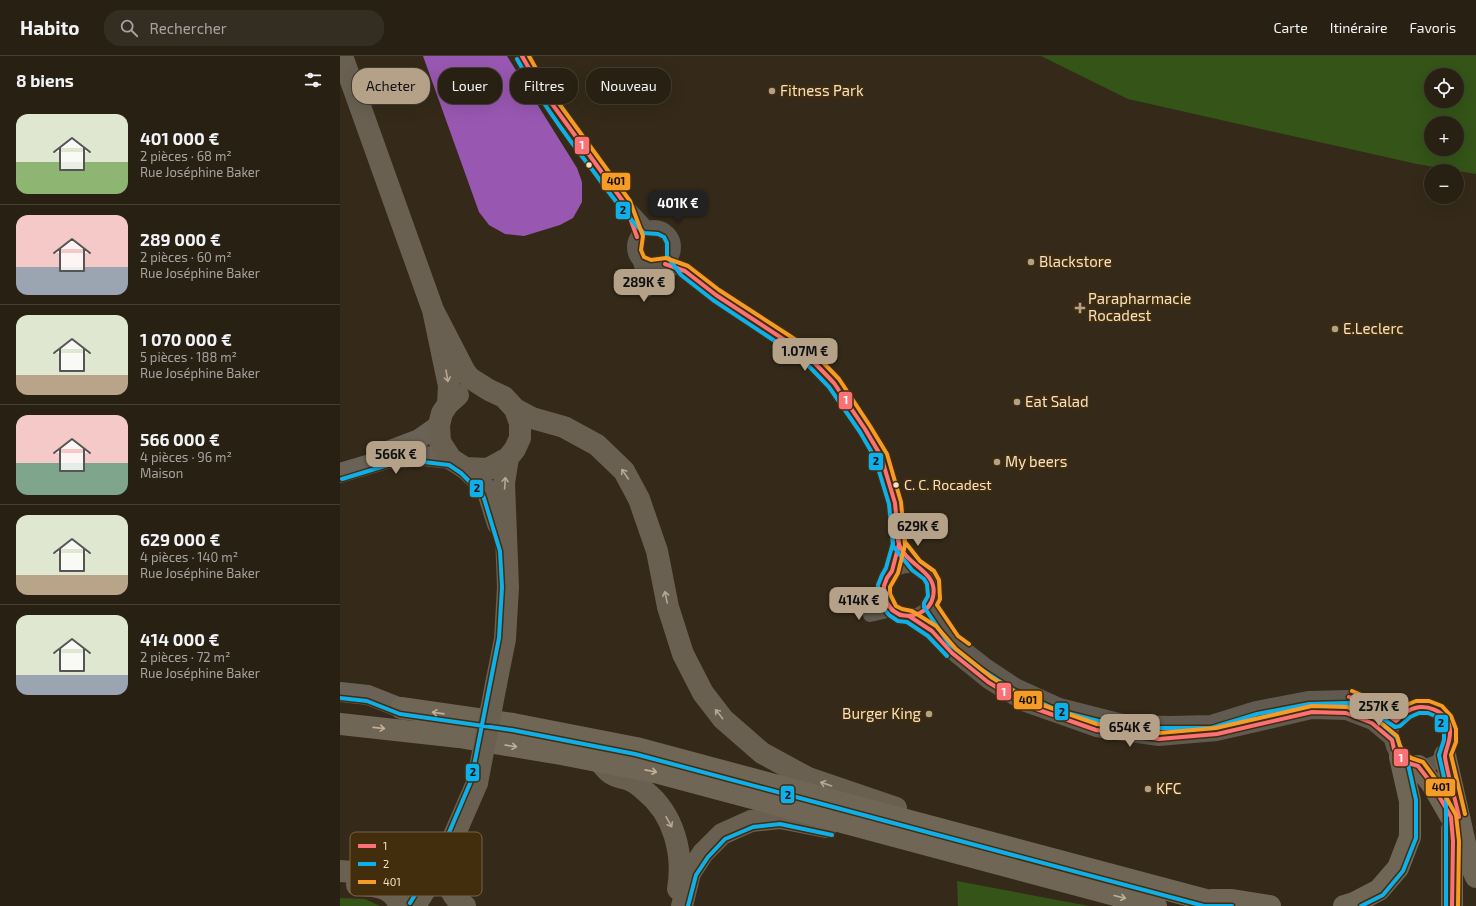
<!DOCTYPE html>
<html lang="fr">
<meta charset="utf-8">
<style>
:root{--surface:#282013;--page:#342d21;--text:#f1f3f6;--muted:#a5a3a0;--line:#443e33;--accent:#b4a188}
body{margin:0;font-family:"Exo 2",sans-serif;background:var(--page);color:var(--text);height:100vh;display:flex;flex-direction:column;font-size:15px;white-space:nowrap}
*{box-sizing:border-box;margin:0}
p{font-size:13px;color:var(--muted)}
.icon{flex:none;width:22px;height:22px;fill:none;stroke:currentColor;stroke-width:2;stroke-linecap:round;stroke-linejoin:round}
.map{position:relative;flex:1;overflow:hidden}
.sheet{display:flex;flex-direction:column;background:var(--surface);width:340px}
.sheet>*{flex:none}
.hud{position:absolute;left:12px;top:12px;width:380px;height:36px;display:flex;gap:8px}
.tools{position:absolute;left:1084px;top:12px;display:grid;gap:8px}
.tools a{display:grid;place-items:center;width:40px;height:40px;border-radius:50%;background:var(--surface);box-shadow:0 4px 16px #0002,0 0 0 1px var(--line);font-size:20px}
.price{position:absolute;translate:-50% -34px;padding:0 9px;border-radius:8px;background:var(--accent);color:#111;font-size:13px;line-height:26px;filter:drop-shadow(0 1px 2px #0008)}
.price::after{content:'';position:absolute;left:50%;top:24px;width:12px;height:9px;margin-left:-6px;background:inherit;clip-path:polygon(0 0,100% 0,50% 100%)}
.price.on{background:#222;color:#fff}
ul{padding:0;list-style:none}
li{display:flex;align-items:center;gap:12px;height:100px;padding:0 16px}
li+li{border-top:1px solid var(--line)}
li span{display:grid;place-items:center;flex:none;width:112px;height:80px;border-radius:12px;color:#555}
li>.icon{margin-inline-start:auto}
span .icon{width:48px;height:48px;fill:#fffc;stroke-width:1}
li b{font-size:17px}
h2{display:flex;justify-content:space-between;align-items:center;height:48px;padding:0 16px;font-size:17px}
.pill{padding:0 14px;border-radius:16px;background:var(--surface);box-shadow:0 4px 16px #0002,0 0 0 1px var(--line);font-size:14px;line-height:36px}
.pill.on{background:var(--accent);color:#111}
header{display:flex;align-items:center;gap:24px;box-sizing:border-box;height:56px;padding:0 20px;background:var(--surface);border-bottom:1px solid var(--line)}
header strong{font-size:19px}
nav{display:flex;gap:22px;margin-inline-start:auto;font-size:14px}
.search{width:280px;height:36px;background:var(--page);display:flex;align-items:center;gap:10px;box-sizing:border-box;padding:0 14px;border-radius:16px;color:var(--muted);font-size:15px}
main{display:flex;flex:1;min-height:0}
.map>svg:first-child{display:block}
.green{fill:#345418;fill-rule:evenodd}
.water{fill:#9858b2}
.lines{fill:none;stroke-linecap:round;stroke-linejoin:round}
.street{stroke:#605a50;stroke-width:14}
.secondary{stroke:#6b6257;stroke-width:20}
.primary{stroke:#696052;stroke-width:22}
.highway{stroke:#706656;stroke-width:22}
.primary-bridge{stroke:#696052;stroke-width:22}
.bus-1-casing{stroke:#422d0c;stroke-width:7}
.bus-2-casing{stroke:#422d0c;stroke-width:7}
.bus-3-casing{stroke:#422d0c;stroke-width:7}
.bus-1{stroke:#fc7175;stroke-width:4}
.bus-2{stroke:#0eb0eb;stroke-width:4}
.bus-3{stroke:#f79b27;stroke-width:4}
.oneway{stroke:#b8a790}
.oneway2{stroke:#c2b097}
.poi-dot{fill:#b4a188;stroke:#422d0c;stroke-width:1.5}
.bus-dot{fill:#f8e1c3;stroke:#422d0c;stroke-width:1.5}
.labels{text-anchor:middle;stroke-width:3.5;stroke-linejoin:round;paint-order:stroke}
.bus-label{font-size:14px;fill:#f8e1c3;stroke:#422d0c;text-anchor:start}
.poi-label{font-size:15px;fill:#f8e1c3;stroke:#422d0c;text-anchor:start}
.key{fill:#422d0c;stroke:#796343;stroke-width:1}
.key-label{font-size:11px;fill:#f8e1c3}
.line-badge{stroke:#422d0c;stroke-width:1.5}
.badge-label{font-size:11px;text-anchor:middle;font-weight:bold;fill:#fff}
.pale-badge-label{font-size:11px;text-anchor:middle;font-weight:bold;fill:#111}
</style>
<header>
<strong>Habito</strong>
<div class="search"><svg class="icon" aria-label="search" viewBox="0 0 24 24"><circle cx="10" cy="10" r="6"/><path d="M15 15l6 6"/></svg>Rechercher</div>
<nav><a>Carte</a><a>Itinéraire</a><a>Favoris</a></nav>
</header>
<main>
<section class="sheet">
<h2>8 biens<svg class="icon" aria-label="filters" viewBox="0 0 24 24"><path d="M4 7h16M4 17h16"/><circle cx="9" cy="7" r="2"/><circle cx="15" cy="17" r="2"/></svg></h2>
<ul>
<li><span style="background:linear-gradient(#dfe7d0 60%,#8fb573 0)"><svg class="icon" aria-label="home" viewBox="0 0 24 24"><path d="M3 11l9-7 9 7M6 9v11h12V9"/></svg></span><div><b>401 000 €</b><p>2 pièces · 68 m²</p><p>Rue Joséphine Baker</p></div></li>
<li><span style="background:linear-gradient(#f6c9c9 65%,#9aa5b1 0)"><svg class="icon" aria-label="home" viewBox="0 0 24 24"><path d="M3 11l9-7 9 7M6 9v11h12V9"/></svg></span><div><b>289 000 €</b><p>2 pièces · 60 m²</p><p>Rue Joséphine Baker</p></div></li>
<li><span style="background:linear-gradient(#dfe7d0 75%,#b9a48a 0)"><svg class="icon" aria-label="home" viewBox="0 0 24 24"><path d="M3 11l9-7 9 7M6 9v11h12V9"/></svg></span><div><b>1 070 000 €</b><p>5 pièces · 188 m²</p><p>Rue Joséphine Baker</p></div></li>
<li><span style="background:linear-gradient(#f6c9c9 60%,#7fa58c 0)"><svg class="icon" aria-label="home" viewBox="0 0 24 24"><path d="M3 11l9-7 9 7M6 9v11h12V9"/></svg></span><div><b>566 000 €</b><p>4 pièces · 96 m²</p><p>Maison</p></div></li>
<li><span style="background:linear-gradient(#dfe7d0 75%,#b9a48a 0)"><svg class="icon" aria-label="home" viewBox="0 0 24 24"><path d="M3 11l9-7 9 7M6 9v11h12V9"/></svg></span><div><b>629 000 €</b><p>4 pièces · 140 m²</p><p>Rue Joséphine Baker</p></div></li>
<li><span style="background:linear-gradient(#dfe7d0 75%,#9aa5b1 0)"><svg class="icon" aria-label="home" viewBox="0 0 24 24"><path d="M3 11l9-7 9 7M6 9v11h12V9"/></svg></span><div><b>414 000 €</b><p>2 pièces · 72 m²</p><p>Rue Joséphine Baker</p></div></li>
</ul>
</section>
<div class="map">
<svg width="1136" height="850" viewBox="0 0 1136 850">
<rect width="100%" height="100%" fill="#352a19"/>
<path class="green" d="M 701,0 L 1136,0 L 1136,118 L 1077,108 L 788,43 ZM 1091,19 L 1117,19 L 1117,45 L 1091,45 ZM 1091,67 L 1117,67 L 1117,93 L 1091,93 Z
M 617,825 L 749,850 L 618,850 Z
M 0,842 L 25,843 L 40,850 L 0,850 Z"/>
<path class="water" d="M 83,0 L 167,0 L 237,112 L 242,126 L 242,146 L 233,162 L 220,169 L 184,180 L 165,178 L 149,169 L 139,156 Z"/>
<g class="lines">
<path class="street" d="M 182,0 L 199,30 L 245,95 L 285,148 L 307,172
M294 191a20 20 0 1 1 40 0a20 20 0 1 1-40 0Z
M 300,206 L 307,234 L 319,211
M 325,208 L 345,215 L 376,239 L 466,298 L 494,327 L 525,373 L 541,400 L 555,447 L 559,476 L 559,488 L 552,515
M544 535a25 25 0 1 1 50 0a25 25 0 1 1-50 0Z
M 544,539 L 530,559 L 552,554
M 590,549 L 614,584 L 646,609 L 676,629 L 720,649 L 787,666 L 830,667 L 871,666 L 916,652 L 968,642 L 1009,641 L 1038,652 L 1056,665
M 569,560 L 592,575 L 612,597 L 648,626 L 685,649 L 756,674 L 819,683 L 877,678 L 972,656 L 1006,657 L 1032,667 L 1052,684
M1051 680a30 30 0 1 1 60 0a30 30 0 1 1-60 0Z"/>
<path class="secondary" d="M 42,397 L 79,383 L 99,369
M 0,417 L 47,403 L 84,400 L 111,403
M 0,636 L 28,639 L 61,652"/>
<path class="primary" d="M 2,0 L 93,254 L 109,330 L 108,348
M 93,254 L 125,316 L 130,322 L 149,334 L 164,341 L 175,353 L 192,362 L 224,371 L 257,389 L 284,415 L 299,443 L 317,495 L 328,551 L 343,598 L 363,637 L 383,663 L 422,697 L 468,722 L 556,752
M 118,339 L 108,348 L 102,357 L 99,369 L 100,386 L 111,403 L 125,412 L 138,424 L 148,436 L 158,468
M 125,412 L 148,413 L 168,402 L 175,393 L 180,382 L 180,367 L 175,353
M 156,628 L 165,583 L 168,531 L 164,427 L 168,402
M 259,705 C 263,709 267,716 272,718 C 276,721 282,722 287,723 C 293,725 300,730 305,735 C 334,758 344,798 338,833
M 0,815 C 29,817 63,824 89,810 C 94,808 99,801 103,797
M 109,816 C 110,833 110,840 125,850
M 17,829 C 37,830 52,830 60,850
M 75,850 L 93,821 L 110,789 L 137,727
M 342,850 L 350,817 L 363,797 L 382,778 L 411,765 L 440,762 L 486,771"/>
<path class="highway" d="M 61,652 L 173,668 L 296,692 L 888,850
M 0,668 L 119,681 L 221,698 L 319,717 L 816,850
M 1105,699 L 1129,805 L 1136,821
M 1078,710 L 1092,728 L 1111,761
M 1112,773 L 1112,850
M 872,844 L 892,844 L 930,850
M 1004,850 L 1014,847 L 1039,834 L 1058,812 L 1070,781 L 1070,745 L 1060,701"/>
<path class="primary-bridge" d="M 137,727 L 156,628"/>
<defs>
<path id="bus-1" d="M 182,0 L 199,30 L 285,148 L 297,181
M 325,208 L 345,215 L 376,239 L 466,298 L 494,327 L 525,373 L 541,400 L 555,447 L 559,488 L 552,515 L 547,522 L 544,530 L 544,539 L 547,547 L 552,554 L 560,559 L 569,560 L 592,575 L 612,597 L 648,626 L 685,649 L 756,674 L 819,683 L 877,678 L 972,656 L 1006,657 L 1032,667 L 1052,684 L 1054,693 L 1060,701 L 1068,707 L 1078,710 L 1092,728 L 1111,761 L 1113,785 L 1112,850
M 546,545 C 549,550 552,555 559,558 C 572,563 590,556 593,541 C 599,515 566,510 559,488 C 556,479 558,469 557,460
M 1009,641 L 1038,652 L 1056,665 C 1060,662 1063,657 1068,655 C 1084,646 1108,654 1110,674 C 1111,685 1105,694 1105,701 C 1108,721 1115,741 1119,761"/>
<path id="bus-2" d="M 177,3 C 199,43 226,80 254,116 C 269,137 285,159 304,177 L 318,178 L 324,181 L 327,187 L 327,200 L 341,219 L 373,244 L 462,303 L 489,331 L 520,376 L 535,402 L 549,448 L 553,490 L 572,514 L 584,523 L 587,528 L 588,540 L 584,547 L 584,551 L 609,588 L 642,614 L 673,634 L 719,655 L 786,672 L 871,672 L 917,658 L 969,648 L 1008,647 L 1035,657 L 1055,671 L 1060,670 L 1070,661 L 1079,657 L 1088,657 L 1095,660 L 1101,666 L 1104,674 L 1104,684 L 1099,699 L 1106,730 L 1106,850
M 2,423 L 48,409 L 84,406 L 109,409 L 121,417 L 143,439 L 160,495 L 162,531 L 159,582 L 131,725 L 105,786 L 88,818 L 70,847
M 551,460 L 553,487 L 546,512 L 542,519 L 538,529 L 538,540 L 541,549 L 549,559 L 558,565 L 567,566 L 588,580 L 607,600
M 0,642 L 27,645 L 60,658 L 172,674 L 295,698 L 864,850 L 892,850
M 1008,651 L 1035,662 L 1057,681 L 1060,690 L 1066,699 L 1076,744 L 1076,782 L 1063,815 L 1043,839 L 1021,850
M 348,850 L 356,819 L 368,801 L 385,783 L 413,771 L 440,768 L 492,779"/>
<path id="bus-3" d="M 189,0 L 204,27 L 290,145 L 303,180 L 301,194 L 304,201 L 311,204 L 326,202 L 348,210 L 379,234 L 470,293 L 499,323 L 530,370 L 547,398 L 561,446 L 565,489 L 558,517 L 550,531 L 550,538 L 556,550 L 562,553 L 572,555 L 596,570 L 616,593 L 651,621 L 688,644 L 757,668 L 819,677 L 876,672 L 972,650 L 1007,651 L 1035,662 L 1057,680 L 1060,690 L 1064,697 L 1071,702 L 1083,706 L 1097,725 L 1116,759 L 1119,785 L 1118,850
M 563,460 L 565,486 L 580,505 L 594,515 L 599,524 L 600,543 L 597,549 L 618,580 L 629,588
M 1012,635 L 1041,647 L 1056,657 L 1064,650 L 1076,645 L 1089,645 L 1102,650 L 1111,660 L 1116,673 L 1116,686 L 1111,699 L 1125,758"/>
</defs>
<use href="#bus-1" class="bus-1-casing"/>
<use href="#bus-2" class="bus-2-casing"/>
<use href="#bus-3" class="bus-3-casing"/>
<use href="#bus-1" class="bus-1"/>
<use href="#bus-2" class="bus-2"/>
<use href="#bus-3" class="bus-3"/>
</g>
<defs><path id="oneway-shaft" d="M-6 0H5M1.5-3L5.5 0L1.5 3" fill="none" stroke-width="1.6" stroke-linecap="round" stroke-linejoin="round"/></defs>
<g class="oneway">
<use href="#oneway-shaft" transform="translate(107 320) rotate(80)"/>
<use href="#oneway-shaft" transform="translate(285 418) rotate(-124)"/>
<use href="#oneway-shaft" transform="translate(165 427) rotate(-86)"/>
<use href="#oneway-shaft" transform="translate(326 541) rotate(-102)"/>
<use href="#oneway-shaft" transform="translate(379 658) rotate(-129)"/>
<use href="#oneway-shaft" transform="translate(486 728) rotate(-161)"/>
<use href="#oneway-shaft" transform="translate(329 766) rotate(61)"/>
</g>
<g class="oneway2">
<use href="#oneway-shaft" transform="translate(98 657) rotate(-172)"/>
<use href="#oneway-shaft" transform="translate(39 672) rotate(6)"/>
<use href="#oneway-shaft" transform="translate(171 690) rotate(9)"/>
<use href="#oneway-shaft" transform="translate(311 715) rotate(11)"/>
<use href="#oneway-shaft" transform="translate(780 841) rotate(14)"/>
</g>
<g class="poi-dot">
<circle cx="432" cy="35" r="4"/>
<circle cx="691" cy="206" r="4"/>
<path d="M738 246h4v4h4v4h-4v4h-4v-4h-4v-4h4z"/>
<circle cx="995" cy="273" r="4"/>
<circle cx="677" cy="346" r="4"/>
<circle cx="657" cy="406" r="4"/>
<circle cx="589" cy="658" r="4"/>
<circle cx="808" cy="733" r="4"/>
</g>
<g class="bus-dot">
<circle cx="249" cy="109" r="3.5"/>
<circle cx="556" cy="429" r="3.5"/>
</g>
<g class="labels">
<g class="bus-label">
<text x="564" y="434">C. C. Rocadest</text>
</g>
<g class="poi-label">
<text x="440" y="40">Fitness Park</text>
<text x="699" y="211">Blackstore</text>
<text x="748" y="248">Parapharmacie<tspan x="748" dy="17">Rocadest</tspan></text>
<text x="1003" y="278">E.Leclerc</text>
<text x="685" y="351">Eat Salad</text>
<text x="665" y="411">My beers</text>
<text x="581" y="663" text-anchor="end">Burger King</text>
<text x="816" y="738">KFC</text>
</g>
</g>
<rect x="10" y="776" width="132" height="64" rx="6" class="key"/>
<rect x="18" y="788" width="18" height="4" fill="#fc7175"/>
<rect x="18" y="806" width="18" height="4" fill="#0eb0eb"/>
<rect x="18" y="824" width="18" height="4" fill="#f79b27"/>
<g class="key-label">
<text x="43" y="794">1</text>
<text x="43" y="812">2</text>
<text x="43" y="830">401</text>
</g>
<g class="line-badge">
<rect x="234" y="80" width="16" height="19" rx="4" fill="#fc7175"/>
<rect x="261" y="116" width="30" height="19" rx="4" fill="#f79b27"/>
<rect x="275" y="145" width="16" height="19" rx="4" fill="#0eb0eb"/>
<rect x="498" y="335" width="15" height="19" rx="4" fill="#fc7175"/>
<rect x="528" y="396" width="16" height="19" rx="4" fill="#0eb0eb"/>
<rect x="129" y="423" width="15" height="19" rx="4" fill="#0eb0eb"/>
<rect x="656" y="626" width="16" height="19" rx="4" fill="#fc7175"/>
<rect x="673" y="634" width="30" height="20" rx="4" fill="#f79b27"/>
<rect x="714" y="646" width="15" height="19" rx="4" fill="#0eb0eb"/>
<rect x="1094" y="658" width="15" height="19" rx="4" fill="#0eb0eb"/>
<rect x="1053" y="692" width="16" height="19" rx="4" fill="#fc7175"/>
<rect x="125" y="707" width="15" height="19" rx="4" fill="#0eb0eb"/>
<rect x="1085" y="722" width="31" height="19" rx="4" fill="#f79b27"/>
<rect x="440" y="729" width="15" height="19" rx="4" fill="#0eb0eb"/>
</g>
<g class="badge-label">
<text x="242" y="93">1</text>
<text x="506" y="348">1</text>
<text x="664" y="640">1</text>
<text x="1061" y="706">1</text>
</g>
<g class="pale-badge-label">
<text x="276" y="129">401</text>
<text x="283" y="158">2</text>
<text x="536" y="409">2</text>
<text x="137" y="436">2</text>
<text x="688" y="648">401</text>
<text x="722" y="660">2</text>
<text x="1101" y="671">2</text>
<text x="133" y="720">2</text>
<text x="1101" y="735">401</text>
<text x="448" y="743">2</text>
</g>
</svg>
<div class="tools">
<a><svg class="icon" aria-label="locate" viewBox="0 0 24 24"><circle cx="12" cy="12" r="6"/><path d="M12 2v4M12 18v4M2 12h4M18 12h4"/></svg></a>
<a>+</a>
<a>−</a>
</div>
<b class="price on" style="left:338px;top:168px">401K €</b>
<b class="price" style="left:304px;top:247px">289K €</b>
<b class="price" style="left:465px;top:316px">1.07M €</b>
<b class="price" style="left:56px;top:419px">566K €</b>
<b class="price" style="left:578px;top:491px">629K €</b>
<b class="price" style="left:519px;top:565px">414K €</b>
<b class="price" style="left:1039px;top:671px">257K €</b>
<b class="price" style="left:790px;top:692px">654K €</b>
<div class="hud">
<a class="pill on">Acheter</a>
<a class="pill">Louer</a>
<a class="pill">Filtres</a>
<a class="pill">Nouveau</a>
</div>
</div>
</main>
